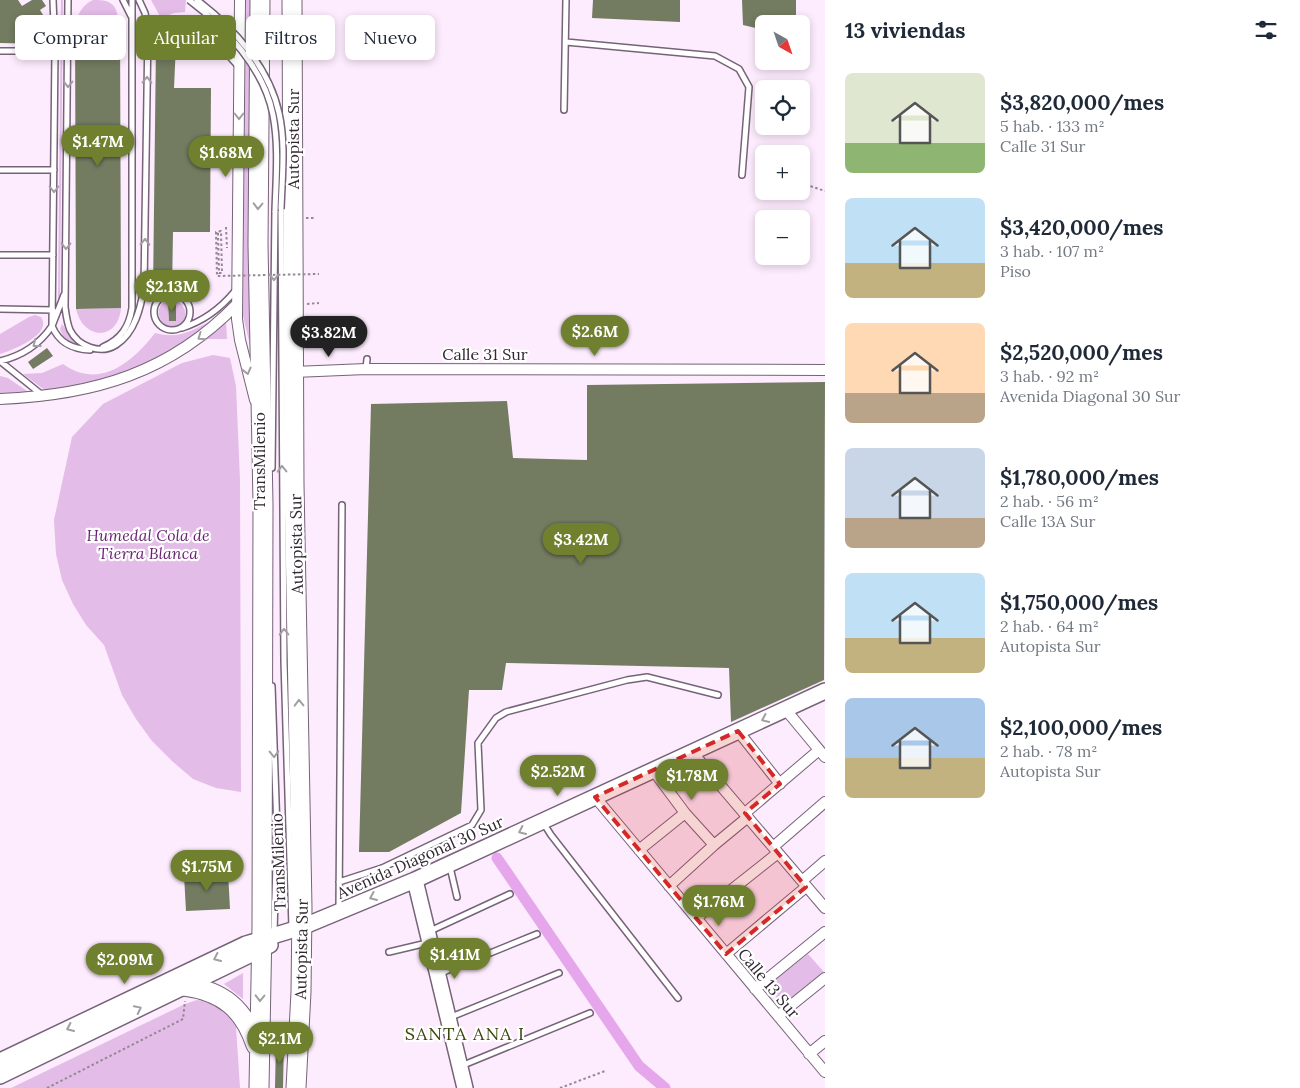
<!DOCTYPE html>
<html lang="es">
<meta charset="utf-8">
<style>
:root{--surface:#fff;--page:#f2f2f3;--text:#1f2937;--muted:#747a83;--accent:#6f802f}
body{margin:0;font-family:Lora,serif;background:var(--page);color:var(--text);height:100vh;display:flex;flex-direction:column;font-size:19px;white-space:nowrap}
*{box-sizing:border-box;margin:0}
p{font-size:16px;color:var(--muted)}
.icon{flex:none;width:28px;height:28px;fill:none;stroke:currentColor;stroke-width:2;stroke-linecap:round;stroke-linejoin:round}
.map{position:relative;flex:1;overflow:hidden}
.side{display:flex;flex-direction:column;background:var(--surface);width:475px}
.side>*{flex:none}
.hud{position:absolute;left:15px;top:15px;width:475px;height:45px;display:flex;gap:10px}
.needle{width:32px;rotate:140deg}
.fabs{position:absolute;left:755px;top:15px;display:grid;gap:10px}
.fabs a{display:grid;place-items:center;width:55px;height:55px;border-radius:8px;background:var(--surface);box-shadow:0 2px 8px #0003;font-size:25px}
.price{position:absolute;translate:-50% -42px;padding:0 11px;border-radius:18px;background:var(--accent);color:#fff;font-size:16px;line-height:32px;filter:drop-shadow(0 1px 2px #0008)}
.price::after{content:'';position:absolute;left:50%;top:30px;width:15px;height:11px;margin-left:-8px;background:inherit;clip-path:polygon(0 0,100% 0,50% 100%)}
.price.current{background:#222;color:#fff}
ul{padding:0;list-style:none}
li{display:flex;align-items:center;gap:15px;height:125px;padding:0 20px}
li span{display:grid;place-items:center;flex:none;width:140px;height:100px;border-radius:8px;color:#555}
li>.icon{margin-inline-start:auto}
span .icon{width:60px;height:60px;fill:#fffc;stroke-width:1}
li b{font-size:21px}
h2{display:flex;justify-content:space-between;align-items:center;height:60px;padding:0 20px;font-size:21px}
.chip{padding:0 18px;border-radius:8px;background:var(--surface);box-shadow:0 2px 8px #0003;font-size:18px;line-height:45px}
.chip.current{background:var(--accent);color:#fff}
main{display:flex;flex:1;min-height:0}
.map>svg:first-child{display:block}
.green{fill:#e3bce7;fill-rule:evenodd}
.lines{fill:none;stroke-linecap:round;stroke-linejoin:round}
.canal{stroke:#e6a6ec;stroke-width:11}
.building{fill:#737b61}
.lane-casing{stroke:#766378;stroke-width:8}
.street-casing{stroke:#766378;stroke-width:12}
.secondary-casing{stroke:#766378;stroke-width:18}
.highway-casing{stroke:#766378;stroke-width:21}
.path{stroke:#958795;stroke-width:2;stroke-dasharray:2.5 2.5;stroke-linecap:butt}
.lane{stroke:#fff;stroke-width:5}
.street{stroke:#fff;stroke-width:10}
.secondary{stroke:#fff;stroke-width:15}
.highway{stroke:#fff;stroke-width:19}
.lane-bridge-casing{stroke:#766378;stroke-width:8;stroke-linecap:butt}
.path-bridge{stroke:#958795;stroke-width:2;stroke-dasharray:2.5 2.5;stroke-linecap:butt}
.lane-bridge{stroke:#fff;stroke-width:5}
.oneway{stroke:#a29ea2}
.marked{fill:#d62828;fill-opacity:0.2;stroke:#d62828;stroke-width:4;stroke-dasharray:10 6;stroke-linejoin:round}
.labels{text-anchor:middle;stroke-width:4.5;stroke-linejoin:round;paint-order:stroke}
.street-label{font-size:16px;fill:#312831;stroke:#fff}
.park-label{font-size:16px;font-style:italic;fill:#691e72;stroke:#fff}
.neighbourhood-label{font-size:18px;letter-spacing:1px;fill:#3a450b;stroke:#fff}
</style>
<main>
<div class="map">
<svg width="825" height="1088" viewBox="0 0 825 1088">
<rect width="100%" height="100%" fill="#fdebfe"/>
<path class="green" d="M 61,0 L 63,0 L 60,299 L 58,299 Z
M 93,0 C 114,0 116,5 120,25 L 75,25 C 78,14 82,5 93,0 Z
M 151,0 L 186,0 L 185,12 L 174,13 L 161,18 Z
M 246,0 L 251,0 L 251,349 L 243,316 Z
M 180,27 L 196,31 L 211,49 L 167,44 C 167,36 172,30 180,27 Z
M 171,299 C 186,300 192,322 175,326 C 158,330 151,303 171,299 ZM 168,303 L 176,303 L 176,320 L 169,321 Z
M 121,308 C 118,342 83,340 76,309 Z
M 35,315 L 41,317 C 53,334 13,350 0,354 L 0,334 L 29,317 Z
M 226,321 L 227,339 L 206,339 L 217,331 Z
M 209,322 C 200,330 190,340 180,346 C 140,371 92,384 46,391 L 23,374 L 42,373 L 63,364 C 99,390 132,363 155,333 C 179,339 188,332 209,322 Z
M 62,324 L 76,344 C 68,341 62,337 60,329 Z
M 213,355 L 230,358 L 236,386 L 240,480 L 241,792 L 216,788 L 193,779 L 172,761 L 152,741 L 136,719 L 122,695 L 104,645 L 86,625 L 73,604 L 62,580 L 56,554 L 54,520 L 72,437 L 103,404 L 182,363 Z
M 0,376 L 8,378 L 30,393 L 0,395 Z
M 284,841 L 285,907 L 281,907 Z
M 808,954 L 824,972 L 783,1006 L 767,986 Z
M 243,973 L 243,999 L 224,984 Z
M 197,1000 L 209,1002 L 220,1008 L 229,1016 L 236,1027 L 240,1088 L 11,1088 L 185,1004 Z"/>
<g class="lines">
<path class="canal" d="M 497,858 L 639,1066 L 665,1088"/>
</g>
<path class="building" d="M 0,0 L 18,0 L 22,6 L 32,0 L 42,0 L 46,6 L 40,10 L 50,26 L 39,33 L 46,44 L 0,43 Z
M 593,0 L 680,0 L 680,22 L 592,18 Z
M 742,0 L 796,0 L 796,24 L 764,24 L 764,30 L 743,25 Z
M 75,25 L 120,25 L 121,308 L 76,309 Z
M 156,44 L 176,44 L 174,88 L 211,88 L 210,232 L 173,232 L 172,291 L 153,292 Z
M 168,303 L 176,303 L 176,321 L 169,321 Z
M 47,348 L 53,356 L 33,369 L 28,362 Z
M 825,382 L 824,680 L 731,722 L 729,668 L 506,663 L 502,690 L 469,690 L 461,813 L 389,852 L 359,852 L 371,404 L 507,401 L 513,458 L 587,460 L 587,385 Z
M 228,872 L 230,909 L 186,911 L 184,875 Z
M 276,1040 L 284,1040 L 283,1088 L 275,1088 Z"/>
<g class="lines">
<defs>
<path id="lane" d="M 68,0 L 65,307 C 66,315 67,323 70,330 C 78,346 100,355 116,345 C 135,333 141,307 144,287 L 148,30 L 145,13 L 139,0
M 123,0 L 131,16
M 566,42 L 715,56 L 739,69 L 749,87 L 742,175
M 150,49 C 152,42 154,34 160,28 C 185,0 222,49 238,66
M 0,51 L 55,51
M 564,110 L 566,0
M 0,170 L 54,170
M 281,209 L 284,661 L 292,928
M 0,255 L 53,255
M154 312a18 18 0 1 1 36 0a18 18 0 1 1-36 0Z
M 64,295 L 52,326 C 59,343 72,349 90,350
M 0,309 L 53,310
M 182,328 C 204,321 221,308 235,291
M 103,347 C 121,339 129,327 132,308 L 132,0
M 0,361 C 22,356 39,345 52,326 L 55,51 L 53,0
M 0,361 L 41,394
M 366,369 L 367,359
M 272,468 L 275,211
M 272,686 L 277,830 L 274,932
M 544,824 L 551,835 L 678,998
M 450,867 L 457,897
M 339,882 L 382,868 L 472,825 L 481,810 L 478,743 L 496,718 L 506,712 L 627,680 L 647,677 L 718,695
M 339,909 L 342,505
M 430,931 L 510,894
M 389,952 L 427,943
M 441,973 L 537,934
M 451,1017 L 559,973
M 461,1066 L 590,1013"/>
<path id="street" d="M 240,0 L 237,319 L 240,340 L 255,400
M 294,372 L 366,369 L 825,370
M 0,399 C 94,395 170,373 237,304
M 786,710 L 825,757
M 738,731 L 780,784
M 692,752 L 825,908
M 653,770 L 685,813 L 714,845
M 595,797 L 825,1072
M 745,813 L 819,750
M 773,847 L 825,802
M 639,850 L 685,813
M 802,881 L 825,861
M 669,886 L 714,845 L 748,817
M 696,918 L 778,853
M 726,954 L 806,887
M 755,989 L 825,932
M 778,1016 L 825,978
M 809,1054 L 825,1041"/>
<path id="secondary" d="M 415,880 L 465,1088
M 0,1061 L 246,944 L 302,927 L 415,880 L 825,691
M 0,1076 L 270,945"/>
<path id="highway" d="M 292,0 L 294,484 L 302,908 L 301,992 L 296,1088
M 184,986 C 223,991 244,1009 256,1045
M 259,1088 L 262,927 L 263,504 L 258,244 L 260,0"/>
</defs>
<use href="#lane" class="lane-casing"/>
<use href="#street" class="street-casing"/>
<use href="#secondary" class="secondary-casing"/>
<use href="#highway" class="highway-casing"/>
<path class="path" d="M 210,152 L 228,152
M 801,183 L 825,191
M 306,218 L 316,218
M 226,227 L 227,248
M 215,233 L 218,233
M 307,304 L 319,303
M 47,1088 L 183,1019 L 185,1001
M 560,1088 L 605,1071"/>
<use href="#lane" class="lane"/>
<use href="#street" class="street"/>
<use href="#secondary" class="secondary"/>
<use href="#highway" class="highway"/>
<defs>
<path id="lane-bridge" d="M 189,0 C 226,28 264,68 273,115 C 279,146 276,179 275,211
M 197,0 C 234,28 269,67 279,113 C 286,144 282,178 281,209"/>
</defs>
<use href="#lane-bridge" class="lane-bridge-casing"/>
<path class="path-bridge" d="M 218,233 L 219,273 L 222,273 L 221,231 L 216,232 L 217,276 L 319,274"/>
<use href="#lane-bridge" class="lane-bridge"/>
</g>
<defs><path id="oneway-chevron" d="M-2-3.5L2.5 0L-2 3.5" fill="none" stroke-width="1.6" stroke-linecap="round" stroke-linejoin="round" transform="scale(1.25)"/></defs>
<g class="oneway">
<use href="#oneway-chevron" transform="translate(147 80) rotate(-89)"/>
<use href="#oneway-chevron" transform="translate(68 84) rotate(91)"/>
<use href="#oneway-chevron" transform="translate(239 116) rotate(90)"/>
<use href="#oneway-chevron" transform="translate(54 189) rotate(90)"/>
<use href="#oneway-chevron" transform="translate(258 206) rotate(91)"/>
<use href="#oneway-chevron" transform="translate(145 242) rotate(-89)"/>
<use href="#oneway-chevron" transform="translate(66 246) rotate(91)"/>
<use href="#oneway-chevron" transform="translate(274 277) rotate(91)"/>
<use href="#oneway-chevron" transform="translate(201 337) rotate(145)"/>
<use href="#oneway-chevron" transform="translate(36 344) rotate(142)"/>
<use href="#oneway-chevron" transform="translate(247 371) rotate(76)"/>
<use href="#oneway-chevron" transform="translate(282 469) rotate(-91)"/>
<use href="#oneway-chevron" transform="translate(284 632) rotate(-91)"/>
<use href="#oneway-chevron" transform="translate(299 703) rotate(-91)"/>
<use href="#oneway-chevron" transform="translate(765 719) rotate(155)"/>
<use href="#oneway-chevron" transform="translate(274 754) rotate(88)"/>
<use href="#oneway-chevron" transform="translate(522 831) rotate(155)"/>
<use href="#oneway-chevron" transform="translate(373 897) rotate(157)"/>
<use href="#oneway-chevron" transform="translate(217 958) rotate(155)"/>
<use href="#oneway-chevron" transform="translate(260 998) rotate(91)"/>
<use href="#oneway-chevron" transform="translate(138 1009) rotate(-26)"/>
<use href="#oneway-chevron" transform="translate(70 1028) rotate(155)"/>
</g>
<path class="marked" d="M 738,731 L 780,784 L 745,813 L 806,887 L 726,954 L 595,797 Z"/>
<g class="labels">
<g class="street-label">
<text transform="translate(293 139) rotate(-90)" y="6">Autopista Sur</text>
<text x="485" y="360">Calle 31 Sur</text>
<text transform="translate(259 461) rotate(-90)" y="6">TransMilenio</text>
<text transform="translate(296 544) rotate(-91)" y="6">Autopista Sur</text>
<text transform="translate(420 857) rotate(-24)" y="6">Avenida Diagonal 30 Sur</text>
<text transform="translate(278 862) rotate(-92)" y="6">TransMilenio</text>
<text transform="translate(301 949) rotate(-89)" y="6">Autopista Sur</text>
<text transform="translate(769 983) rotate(50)" y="6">Calle 13 Sur</text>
</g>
<g class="park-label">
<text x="148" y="541">Humedal Cola de<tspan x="148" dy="18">Tierra Blanca</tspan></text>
</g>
<g class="neighbourhood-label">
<text x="465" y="1040">SANTA ANA I</text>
</g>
</g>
</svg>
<div class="fabs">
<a><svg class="needle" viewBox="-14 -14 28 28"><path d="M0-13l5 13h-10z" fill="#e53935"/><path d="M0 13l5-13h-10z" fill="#747a83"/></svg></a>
<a><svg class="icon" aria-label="locate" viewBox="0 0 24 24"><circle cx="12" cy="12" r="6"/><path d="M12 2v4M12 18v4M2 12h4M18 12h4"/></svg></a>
<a>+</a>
<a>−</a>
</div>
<b class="price" style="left:98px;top:167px">$1.47M</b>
<b class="price" style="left:226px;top:178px">$1.68M</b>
<b class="price" style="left:172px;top:312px">$2.13M</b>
<b class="price" style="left:595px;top:357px">$2.6M</b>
<b class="price current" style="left:329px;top:358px">$3.82M</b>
<b class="price" style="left:581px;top:565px">$3.42M</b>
<b class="price" style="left:558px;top:797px">$2.52M</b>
<b class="price" style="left:692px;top:801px">$1.78M</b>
<b class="price" style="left:207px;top:892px">$1.75M</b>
<b class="price" style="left:719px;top:927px">$1.76M</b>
<b class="price" style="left:455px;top:980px">$1.41M</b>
<b class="price" style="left:125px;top:985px">$2.09M</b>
<b class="price" style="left:280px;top:1064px">$2.1M</b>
<div class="hud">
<a class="chip">Comprar</a>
<a class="chip current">Alquilar</a>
<a class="chip">Filtros</a>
<a class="chip">Nuevo</a>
</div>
</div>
<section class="side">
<h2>13 viviendas<svg class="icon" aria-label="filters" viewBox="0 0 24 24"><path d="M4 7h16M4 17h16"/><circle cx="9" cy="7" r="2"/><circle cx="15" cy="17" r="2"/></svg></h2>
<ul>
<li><span style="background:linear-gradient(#dfe7d0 70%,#8fb573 0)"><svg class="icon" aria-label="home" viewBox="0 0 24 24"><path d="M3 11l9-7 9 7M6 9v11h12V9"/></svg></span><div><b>$3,820,000/mes</b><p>5 hab. · 133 m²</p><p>Calle 31 Sur</p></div></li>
<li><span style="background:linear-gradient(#bfe0f5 65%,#c2b280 0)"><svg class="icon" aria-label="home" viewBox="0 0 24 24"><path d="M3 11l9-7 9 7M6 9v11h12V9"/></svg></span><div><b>$3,420,000/mes</b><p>3 hab. · 107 m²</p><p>Piso</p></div></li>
<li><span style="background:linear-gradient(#ffd9b3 70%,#b9a48a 0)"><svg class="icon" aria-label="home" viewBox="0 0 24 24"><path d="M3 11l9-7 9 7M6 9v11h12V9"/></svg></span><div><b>$2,520,000/mes</b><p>3 hab. · 92 m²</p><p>Avenida Diagonal 30 Sur</p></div></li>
<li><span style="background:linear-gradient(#c9d6e8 70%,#b9a48a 0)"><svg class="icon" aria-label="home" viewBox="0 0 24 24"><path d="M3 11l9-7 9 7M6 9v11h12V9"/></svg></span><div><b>$1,780,000/mes</b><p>2 hab. · 56 m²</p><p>Calle 13A Sur</p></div></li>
<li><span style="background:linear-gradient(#bfe0f5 65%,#c2b280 0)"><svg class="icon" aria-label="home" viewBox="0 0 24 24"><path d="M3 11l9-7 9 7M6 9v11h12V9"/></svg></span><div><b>$1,750,000/mes</b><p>2 hab. · 64 m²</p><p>Autopista Sur</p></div></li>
<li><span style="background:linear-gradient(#a9c7e8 60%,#c2b280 0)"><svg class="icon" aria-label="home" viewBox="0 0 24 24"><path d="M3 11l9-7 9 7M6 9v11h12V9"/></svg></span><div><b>$2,100,000/mes</b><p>2 hab. · 78 m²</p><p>Autopista Sur</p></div></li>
</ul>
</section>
</main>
